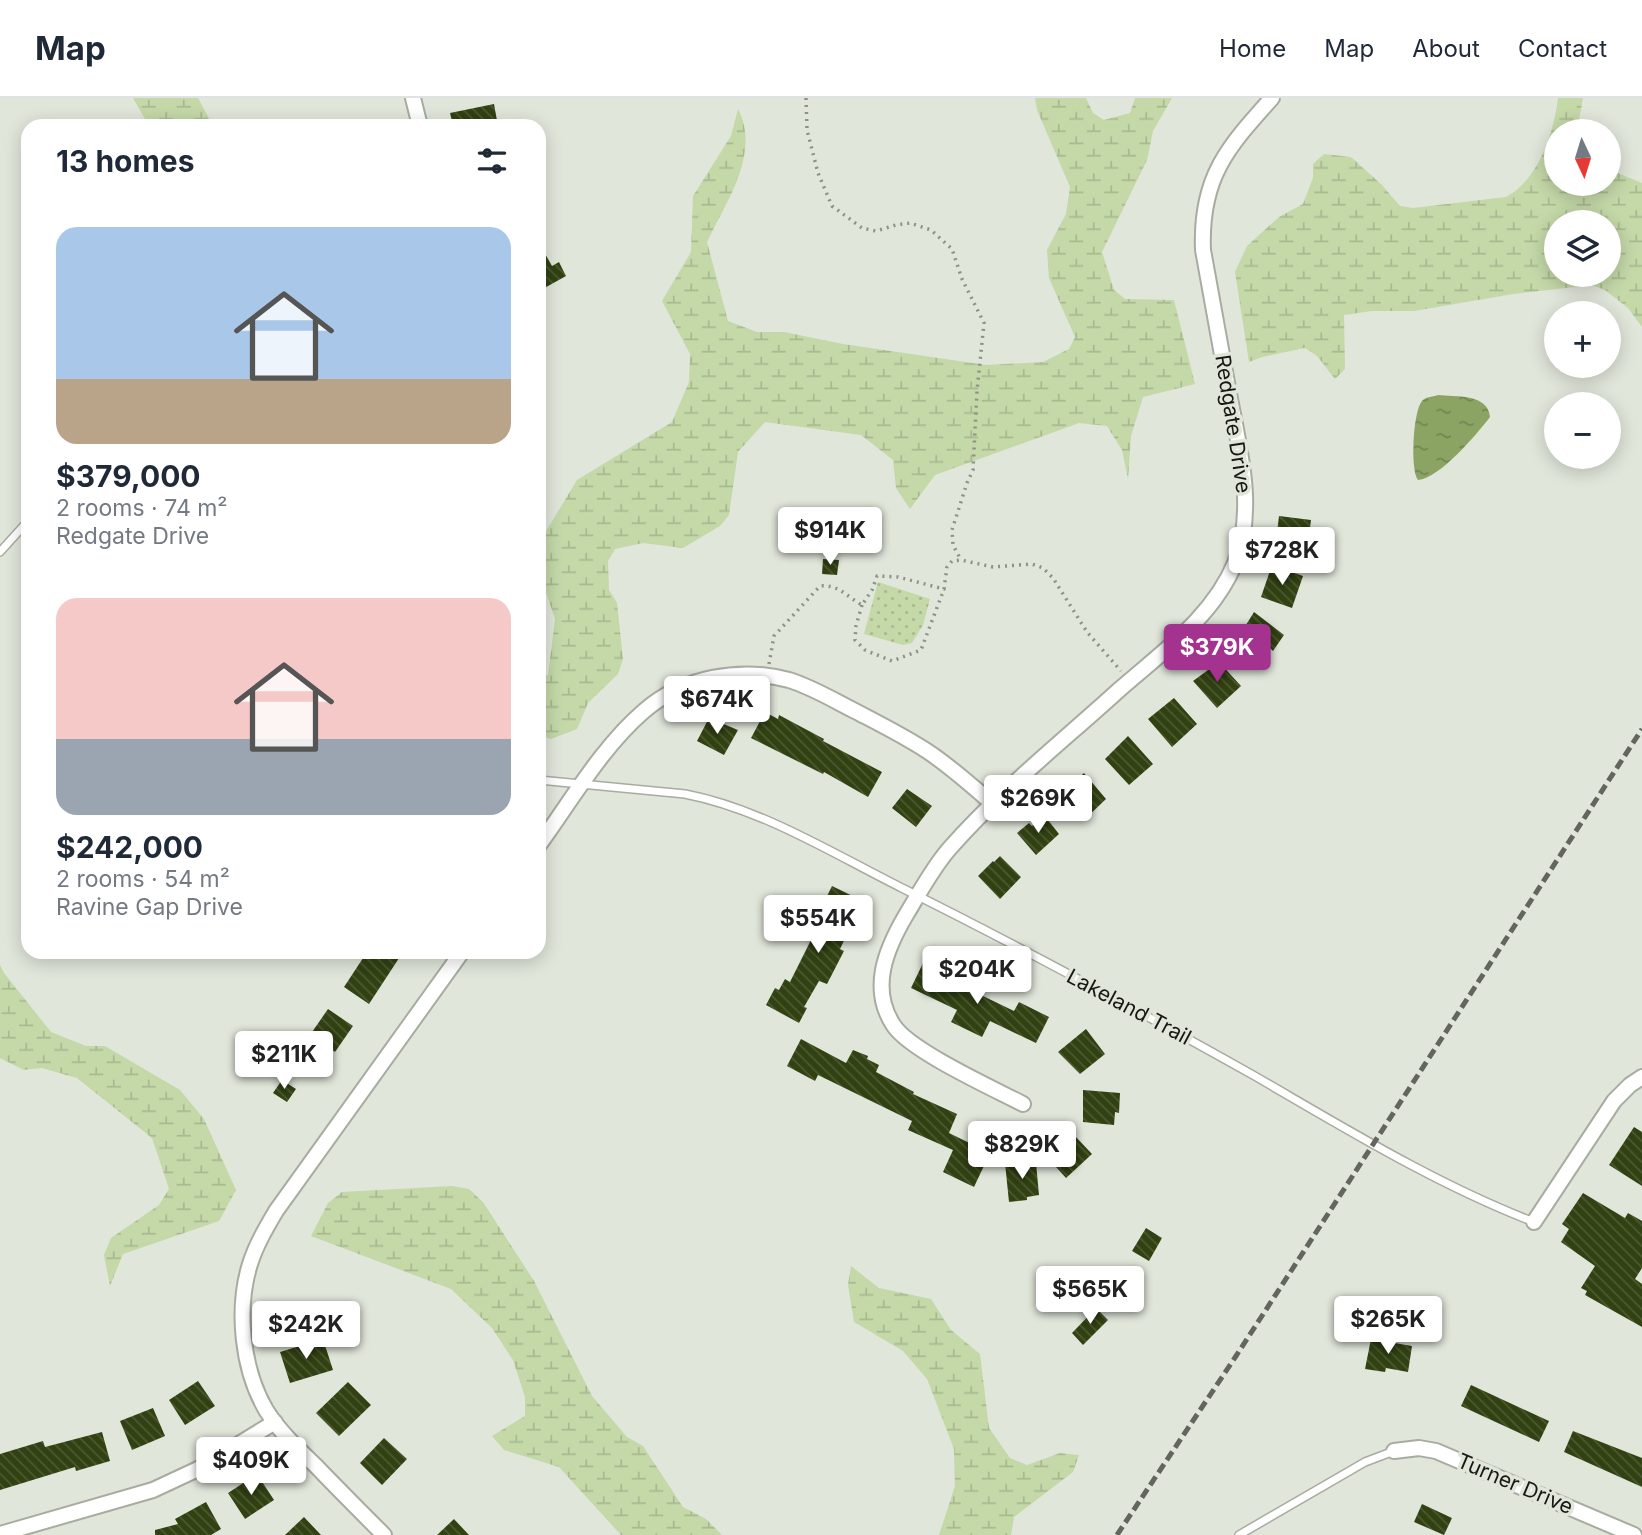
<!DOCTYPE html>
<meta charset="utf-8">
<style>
:root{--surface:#fff;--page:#f6f6f7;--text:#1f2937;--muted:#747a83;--line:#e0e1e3;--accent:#a43390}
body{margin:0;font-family:Inter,sans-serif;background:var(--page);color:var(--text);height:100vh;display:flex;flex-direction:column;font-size:26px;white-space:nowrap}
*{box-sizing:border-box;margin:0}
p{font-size:23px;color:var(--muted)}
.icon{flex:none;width:38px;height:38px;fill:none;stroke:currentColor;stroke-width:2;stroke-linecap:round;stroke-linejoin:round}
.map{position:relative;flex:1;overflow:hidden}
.sheet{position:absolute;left:21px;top:21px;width:525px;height:840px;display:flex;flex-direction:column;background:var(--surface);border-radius:21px;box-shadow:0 4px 18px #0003}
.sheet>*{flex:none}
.needle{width:46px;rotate:176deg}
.tools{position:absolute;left:1544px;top:21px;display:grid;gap:14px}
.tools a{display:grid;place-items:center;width:77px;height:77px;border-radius:50%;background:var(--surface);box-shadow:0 4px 18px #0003;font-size:35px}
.price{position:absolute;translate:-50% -60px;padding:0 16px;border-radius:7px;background:#fff;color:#222;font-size:23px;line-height:46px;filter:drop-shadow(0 2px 4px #0008)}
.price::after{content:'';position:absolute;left:50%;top:42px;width:21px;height:16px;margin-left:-10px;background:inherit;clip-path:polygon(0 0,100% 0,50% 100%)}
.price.active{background:var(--accent);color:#fff}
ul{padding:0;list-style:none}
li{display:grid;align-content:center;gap:14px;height:371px;padding:0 35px}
li span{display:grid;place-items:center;height:217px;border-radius:21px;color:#555}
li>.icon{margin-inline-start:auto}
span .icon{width:126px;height:126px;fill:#fffc;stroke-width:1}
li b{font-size:30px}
h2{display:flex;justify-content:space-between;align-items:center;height:84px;padding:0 35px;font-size:30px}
header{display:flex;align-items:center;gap:42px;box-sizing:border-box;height:98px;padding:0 35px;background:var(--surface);border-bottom:2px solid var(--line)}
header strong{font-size:33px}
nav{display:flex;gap:38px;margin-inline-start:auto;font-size:24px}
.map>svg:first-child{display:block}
.wetland{fill:url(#wetland-marsh);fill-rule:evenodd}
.park{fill:url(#park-dots)}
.water{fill:url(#water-ripples)}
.building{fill:url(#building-back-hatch)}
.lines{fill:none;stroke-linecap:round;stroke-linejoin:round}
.lane-casing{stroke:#a7aca1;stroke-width:10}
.street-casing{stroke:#a7aca1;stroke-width:18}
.path{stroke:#8d9188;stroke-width:3.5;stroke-dasharray:2 5;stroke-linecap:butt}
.lane{stroke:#fff;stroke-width:7}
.street{stroke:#fff;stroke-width:14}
.rail{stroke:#63665f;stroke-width:5;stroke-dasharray:10 5;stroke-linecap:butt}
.labels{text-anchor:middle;stroke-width:7;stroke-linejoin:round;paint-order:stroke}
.street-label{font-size:21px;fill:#171814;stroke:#e0e6da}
</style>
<header>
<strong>Map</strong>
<nav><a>Home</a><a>Map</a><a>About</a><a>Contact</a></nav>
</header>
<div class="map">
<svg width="1642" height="1437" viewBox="0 0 1642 1437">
<defs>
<pattern id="wetland-marsh" width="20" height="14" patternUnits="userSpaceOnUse" patternTransform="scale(1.75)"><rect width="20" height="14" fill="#c4d8a8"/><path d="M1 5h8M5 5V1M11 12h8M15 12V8" fill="none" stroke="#a8b990"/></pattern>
<pattern id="park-dots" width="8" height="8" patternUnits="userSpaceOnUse" patternTransform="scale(1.75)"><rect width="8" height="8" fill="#c4d8a8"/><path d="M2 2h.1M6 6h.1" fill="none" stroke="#a8b990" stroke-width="1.8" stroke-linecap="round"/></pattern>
<pattern id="water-ripples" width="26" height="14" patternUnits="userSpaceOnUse" patternTransform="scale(1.75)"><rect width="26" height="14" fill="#8ba464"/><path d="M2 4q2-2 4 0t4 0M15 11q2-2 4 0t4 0" fill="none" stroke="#718551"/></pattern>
<pattern id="building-back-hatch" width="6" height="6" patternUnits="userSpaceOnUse" patternTransform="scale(1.75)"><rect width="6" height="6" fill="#314111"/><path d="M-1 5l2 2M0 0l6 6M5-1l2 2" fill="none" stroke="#4c5932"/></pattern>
</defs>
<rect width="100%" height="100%" fill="#e0e6da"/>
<path class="wetland" d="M 133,0 L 198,0 L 213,28 L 149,28 Z
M 1035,0 L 1086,0 L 1093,15 L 1104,22 L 1130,15 L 1135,0 L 1172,0 L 1153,33 L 1147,62 L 1102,154 L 1114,192 L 1125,201 L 1174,202 L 1195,286 L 1143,299 L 1131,338 L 1128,381 L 1122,352 L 1107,328 L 1079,325 L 935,377 L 910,411 L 896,390 L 893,362 L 861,337 L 765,324 L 738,354 L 729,417 L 720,428 L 683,450 L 643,445 L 615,451 L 608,463 L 609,492 L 617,505 L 623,561 L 618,576 L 588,605 L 577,631 L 551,641 L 539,637 L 539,577 L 548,577 L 555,521 L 539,474 L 539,445 L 577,382 L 672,324 L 689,284 L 690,256 L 662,203 L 691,154 L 693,98 L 731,38 L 738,11 C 761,55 726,104 707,144 L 728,223 L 757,234 L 784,234 L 843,246 L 986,267 L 1043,264 L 1069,251 L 1075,239 L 1049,180 L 1047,152 L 1066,116 L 1070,89 L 1037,12 Z
M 1558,0 L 1583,0 L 1577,33 L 1556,33 L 1556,86 L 1608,86 L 1608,71 L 1642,85 L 1642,229 L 1628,210 L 1605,192 L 1592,187 L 1513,196 L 1414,213 L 1372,213 L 1344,217 L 1345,271 L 1335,281 L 1317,258 L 1305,250 L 1262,259 L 1249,264 L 1235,174 L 1247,148 L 1279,119 L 1303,106 L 1313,80 L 1313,66 L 1324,56 L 1351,59 L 1382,87 L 1400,108 L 1413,110 L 1506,99 C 1538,83 1554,34 1558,0 ZM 1608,124 L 1608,177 L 1556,177 L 1556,124 Z
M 0,867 L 4,875 L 51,934 L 86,948 L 105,948 L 180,992 L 204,1021 L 236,1092 L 219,1123 L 123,1156 L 110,1188 L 104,1157 L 111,1140 L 159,1107 L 169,1091 L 152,1040 L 77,980 L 42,970 L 24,972 L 0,960 Z
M 452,1088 L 469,1091 L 483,1104 L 534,1183 L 592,1298 L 627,1339 L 643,1348 L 683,1409 L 706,1421 L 722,1437 L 621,1437 L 559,1369 L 504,1352 L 492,1338 L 525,1318 L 525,1299 L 513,1262 L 492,1230 L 451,1191 L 311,1138 L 328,1105 L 342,1094 Z
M 851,1168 L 879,1190 L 931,1201 L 951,1232 L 980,1256 L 989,1330 L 1010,1360 L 1027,1367 L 1060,1355 L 1079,1357 L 1073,1374 L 1014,1419 L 1011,1437 L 939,1437 L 955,1388 L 954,1351 L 927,1281 L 903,1253 L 854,1224 L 848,1187 Z"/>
<path class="park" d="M 878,484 L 930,501 L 923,527 L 912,545 L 903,547 L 864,536 Z"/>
<path class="water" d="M 1438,297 C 1455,299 1488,295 1490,319 C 1476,337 1440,380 1418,382 C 1410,372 1413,313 1422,303 C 1425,299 1432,299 1438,297 Z"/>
<path class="building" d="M 494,6 L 498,28 L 453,28 L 450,15 Z
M 539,145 L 552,168 L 559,164 L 566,178 L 539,193 Z
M 1279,418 L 1311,422 L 1307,455 L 1275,451 Z
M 823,461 L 839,462 L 837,477 L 822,476 Z
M 1272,467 L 1303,478 L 1292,510 L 1261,499 Z
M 1254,514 L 1284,537 L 1273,553 L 1270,550 L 1262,559 L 1238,540 Z
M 1219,564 L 1241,588 L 1217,610 L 1193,583 Z
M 1174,600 L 1197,626 L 1172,649 L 1148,621 Z
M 765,614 L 778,621 L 779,617 L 824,641 L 823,643 L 882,674 L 868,699 L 824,674 L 823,676 L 751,640 Z
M 709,620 L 738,632 L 724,657 L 697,643 Z
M 1128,638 L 1153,666 L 1129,687 L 1105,661 Z
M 1084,675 L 1106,701 L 1084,722 L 1063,698 L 1074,688 L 1072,686 Z
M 907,691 L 932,708 L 916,729 L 892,710 Z
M 1044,717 L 1059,736 L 1036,757 L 1017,735 L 1029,725 L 1032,728 Z
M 1000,758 L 1021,779 L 1000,801 L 978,778 L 993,763 L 994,764 Z
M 832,788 L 863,803 L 840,851 L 844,853 L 827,886 L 819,883 L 804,909 L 807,910 L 799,925 L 766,907 L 775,890 L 779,892 L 785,881 L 790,884 L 820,824 L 815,822 Z
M 367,854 L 403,854 L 369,906 L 344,889 Z
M 924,863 L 955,878 L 952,883 L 1014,913 L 1019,904 L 1049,919 L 1036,945 L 990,923 L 982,939 L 951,924 L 957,912 L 911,890 Z
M 328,911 L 353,928 L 335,954 L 310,937 Z
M 1086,931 L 1105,956 L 1080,976 L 1058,954 Z
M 801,941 L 846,965 L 853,952 L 868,958 L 867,961 L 879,967 L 876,974 L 914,994 L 913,996 L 957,1016 L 949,1035 L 990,1055 L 974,1089 L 943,1074 L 953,1052 L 908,1032 L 912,1023 L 818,977 L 815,983 L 787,968 Z
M 282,982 L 296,991 L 287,1004 L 273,995 Z
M 1083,992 L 1120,995 L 1119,1015 L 1115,1014 L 1114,1027 L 1083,1024 Z
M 1634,1029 L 1642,1034 L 1642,1088 L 1609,1067 Z
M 1074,1037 L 1092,1056 L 1066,1080 L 1048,1060 Z
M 1021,1064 L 1022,1067 L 1036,1065 L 1039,1097 L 1027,1099 L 1027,1102 L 1009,1104 L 1005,1065 Z
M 1583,1095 L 1625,1120 L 1628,1115 L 1642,1123 L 1642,1170 L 1635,1181 L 1642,1186 L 1642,1229 L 1585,1197 L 1587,1193 L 1581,1190 L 1595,1168 L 1561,1144 L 1569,1131 L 1562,1126 Z
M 1146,1130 L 1162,1140 L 1149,1163 L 1132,1153 Z
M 1425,1204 L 1441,1209 L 1435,1229 L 1419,1223 Z
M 1096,1210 L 1108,1222 L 1083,1247 L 1072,1235 Z
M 323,1241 L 333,1272 L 290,1285 L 280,1254 Z
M 1371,1241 L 1412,1248 L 1408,1274 L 1386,1270 L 1385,1274 L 1365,1271 Z
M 198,1283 L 215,1308 L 185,1327 L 169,1302 Z
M 348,1284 L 371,1307 L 339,1338 L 316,1315 Z
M 1471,1287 L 1549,1323 L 1539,1344 L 1461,1308 Z
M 153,1310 L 165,1338 L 132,1352 L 120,1323 Z
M 1573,1333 L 1642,1360 L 1642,1389 L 1564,1354 Z
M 102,1334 L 110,1363 L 76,1373 L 75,1369 L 0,1392 L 0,1356 L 43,1343 L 45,1349 Z
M 384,1340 L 407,1361 L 382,1387 L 360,1365 Z
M 257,1376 L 274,1402 L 245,1421 L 228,1395 Z
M 206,1404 L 221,1431 L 211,1437 L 155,1437 L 155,1432 L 178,1426 L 175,1421 Z
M 1422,1406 L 1452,1420 L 1444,1437 L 1414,1424 Z
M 304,1419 L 321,1437 L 285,1437 Z
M 454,1421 L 469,1437 L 437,1437 Z"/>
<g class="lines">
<defs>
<path id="lane" d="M 0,454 L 28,423
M 539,682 L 685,696 C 762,711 832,755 902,790 C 1021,849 1137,912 1253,977 C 1343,1029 1437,1087 1534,1124
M 1239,1437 L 1365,1364 L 1394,1353"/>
<path id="street" d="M 413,0 L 420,28
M 539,747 C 571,703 602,649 644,613 C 683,579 740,569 789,582 C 812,589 835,603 857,614 C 880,626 904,638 927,653 C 950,668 972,688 993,706
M 1023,1006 C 992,990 911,953 894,928 C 869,891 886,851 906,817 C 920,794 933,769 950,750 C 1001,692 1063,643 1120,591 C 1162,554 1213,519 1235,465 C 1257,409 1238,346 1228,290 C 1220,244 1211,198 1203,152 C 1200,80 1227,50 1272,0
M 1534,1124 L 1614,1003 L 1630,987 L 1642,979
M 1394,1353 L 1419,1350 L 1436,1353 L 1634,1437
M 0,1436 L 153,1392 L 198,1371 L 275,1324
M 384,1437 C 361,1414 338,1391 316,1368 C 298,1351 279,1333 266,1312 C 242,1271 236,1211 250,1166 C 256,1147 266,1130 276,1113 L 462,854"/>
</defs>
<use href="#lane" class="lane-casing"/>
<use href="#street" class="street-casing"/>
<path class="path" d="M 806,0 L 807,32 L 818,75 L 832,108 L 862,130 L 876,133 L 896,127 L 910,125 L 931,132 L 952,151 L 962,181 L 984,225 L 977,293 L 973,372 L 967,385 L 952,432 L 953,447 L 961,462
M 862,507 L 856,528 L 855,542 L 865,552 L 892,563 L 921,552 L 944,491
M 769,566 L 774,538 L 820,488 C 839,486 847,499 862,507 L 872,492 L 877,478 L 898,479 L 944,491 L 947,469 L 952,463 L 961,462 L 993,469 L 1032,466 L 1043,470 L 1053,480 L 1087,534 L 1121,573"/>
<use href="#lane" class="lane"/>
<use href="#street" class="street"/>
<path class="rail" d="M 1117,1437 L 1236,1258 L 1642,631"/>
</g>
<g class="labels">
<g class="street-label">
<text transform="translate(1233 326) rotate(81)" y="7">Redgate Drive</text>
<text transform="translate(1129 909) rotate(28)" y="7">Lakeland Trail</text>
<text transform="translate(1515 1386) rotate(23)" y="7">Turner Drive</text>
</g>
</g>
</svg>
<div class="tools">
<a><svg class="needle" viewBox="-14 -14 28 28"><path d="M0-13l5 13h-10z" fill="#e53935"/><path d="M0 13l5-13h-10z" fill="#747a83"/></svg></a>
<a><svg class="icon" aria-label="layers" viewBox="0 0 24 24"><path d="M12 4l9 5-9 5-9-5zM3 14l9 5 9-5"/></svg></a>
<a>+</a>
<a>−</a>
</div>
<b class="price" style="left:830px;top:469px">$914K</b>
<b class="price" style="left:1282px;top:489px">$728K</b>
<b class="price active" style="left:1217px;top:586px">$379K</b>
<b class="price" style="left:717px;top:638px">$674K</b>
<b class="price" style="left:1038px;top:737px">$269K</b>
<b class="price" style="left:818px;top:857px">$554K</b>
<b class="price" style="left:977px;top:908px">$204K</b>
<b class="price" style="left:284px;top:993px">$211K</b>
<b class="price" style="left:1022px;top:1083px">$829K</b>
<b class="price" style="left:1090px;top:1228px">$565K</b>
<b class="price" style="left:1388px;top:1258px">$265K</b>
<b class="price" style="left:306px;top:1263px">$242K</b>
<b class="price" style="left:251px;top:1399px">$409K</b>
<section class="sheet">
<h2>13 homes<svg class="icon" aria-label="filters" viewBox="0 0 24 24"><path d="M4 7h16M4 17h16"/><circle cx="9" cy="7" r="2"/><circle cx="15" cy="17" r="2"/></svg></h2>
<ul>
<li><span style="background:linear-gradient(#a9c7e8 70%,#b9a48a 0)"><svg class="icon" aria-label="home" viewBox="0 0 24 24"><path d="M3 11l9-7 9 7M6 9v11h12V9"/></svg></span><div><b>$379,000</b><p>2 rooms · 74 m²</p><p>Redgate Drive</p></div></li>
<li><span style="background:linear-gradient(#f6c9c9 65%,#9aa5b1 0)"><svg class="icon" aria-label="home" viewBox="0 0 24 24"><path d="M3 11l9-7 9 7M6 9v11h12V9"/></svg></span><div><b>$242,000</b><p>2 rooms · 54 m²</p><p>Ravine Gap Drive</p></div></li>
</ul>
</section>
</div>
